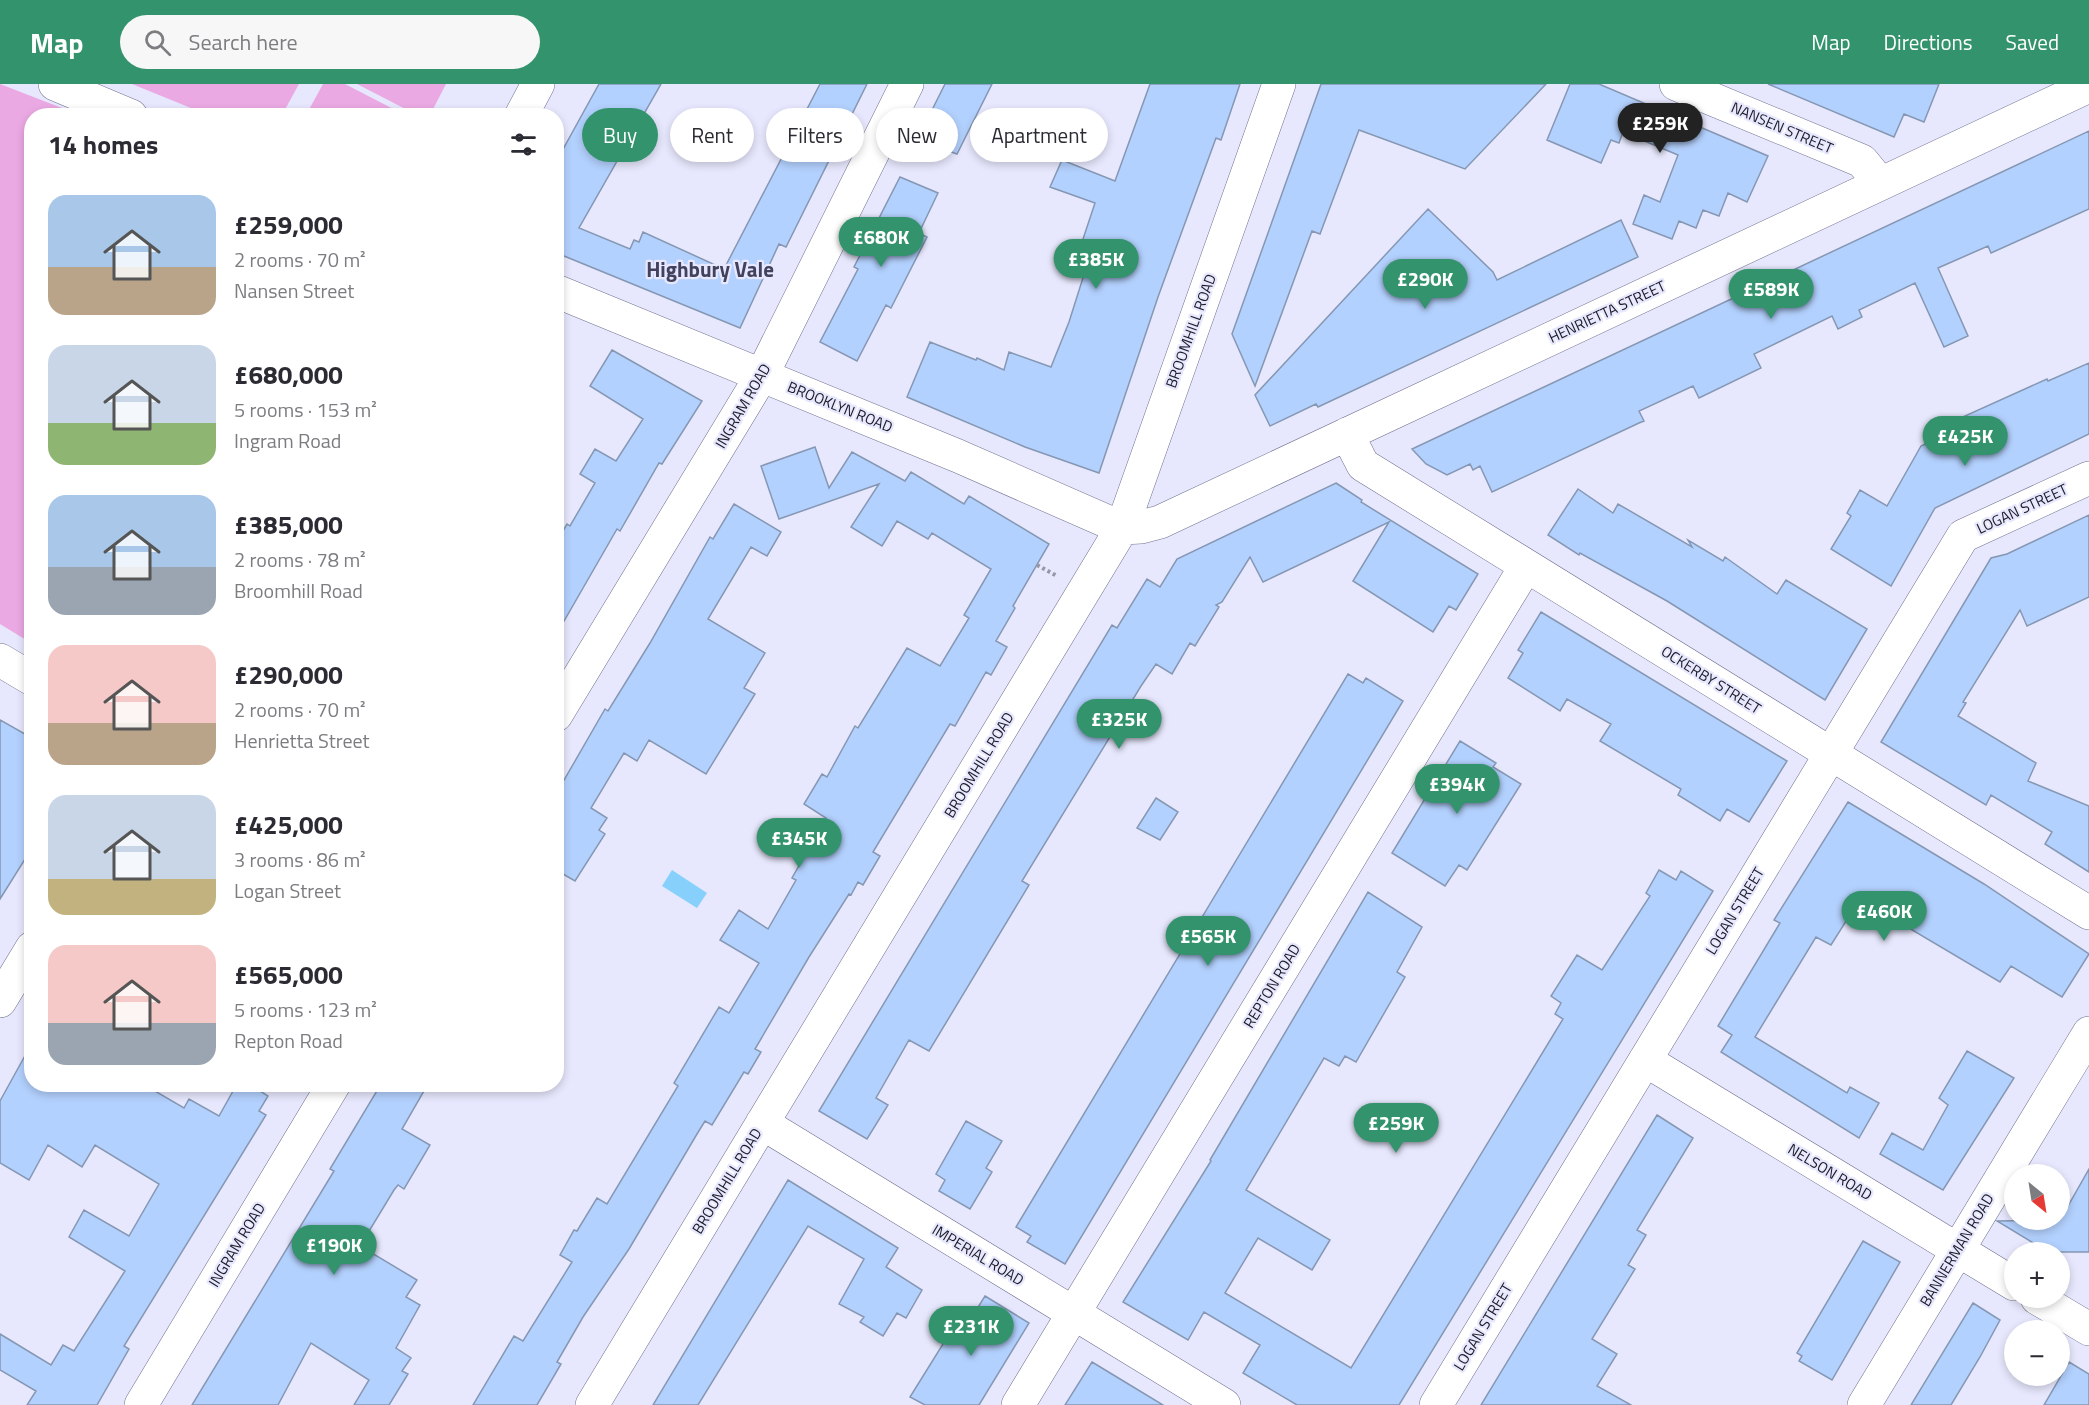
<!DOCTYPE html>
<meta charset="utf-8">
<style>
:root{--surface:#fff;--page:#f7f7f7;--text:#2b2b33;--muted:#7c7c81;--accent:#33936d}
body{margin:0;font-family:"Titillium Web",sans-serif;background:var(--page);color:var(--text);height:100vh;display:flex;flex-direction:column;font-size:22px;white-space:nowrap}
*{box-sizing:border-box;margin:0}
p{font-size:20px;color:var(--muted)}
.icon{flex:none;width:33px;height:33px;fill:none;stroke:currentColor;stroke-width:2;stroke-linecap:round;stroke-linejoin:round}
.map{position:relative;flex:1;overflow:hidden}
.details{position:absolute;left:24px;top:24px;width:540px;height:984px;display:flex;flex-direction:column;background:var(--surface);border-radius:24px;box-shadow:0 3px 9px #0003}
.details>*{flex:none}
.hud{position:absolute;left:582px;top:24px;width:570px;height:54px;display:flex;gap:12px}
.needle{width:39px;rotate:150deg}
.tools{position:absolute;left:2004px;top:1080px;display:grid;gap:12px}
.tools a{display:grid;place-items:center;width:66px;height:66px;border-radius:50%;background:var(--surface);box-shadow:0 3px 9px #0003;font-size:30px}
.price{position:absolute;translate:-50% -51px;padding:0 14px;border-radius:21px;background:var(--accent);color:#fff;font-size:20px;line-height:39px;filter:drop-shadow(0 2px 3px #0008)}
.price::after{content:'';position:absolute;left:50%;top:36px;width:18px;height:14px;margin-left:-9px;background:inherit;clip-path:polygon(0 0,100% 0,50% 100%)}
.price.selected{background:#222;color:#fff}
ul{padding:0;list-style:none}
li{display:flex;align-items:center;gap:18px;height:150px;padding:0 24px}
li span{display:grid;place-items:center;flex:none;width:168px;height:120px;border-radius:18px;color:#555}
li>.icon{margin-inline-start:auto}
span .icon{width:72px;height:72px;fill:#fffc;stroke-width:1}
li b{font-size:26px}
h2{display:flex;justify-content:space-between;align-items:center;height:72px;padding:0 24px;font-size:26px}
.tag{padding:0 21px;border-radius:27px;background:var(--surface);box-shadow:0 3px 9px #0003;font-size:21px;line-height:54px}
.tag.selected{background:var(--accent);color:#fff}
header{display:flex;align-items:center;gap:36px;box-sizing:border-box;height:84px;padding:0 30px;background:var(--accent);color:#fff}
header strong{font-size:28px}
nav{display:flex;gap:33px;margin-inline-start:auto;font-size:21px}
.search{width:420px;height:54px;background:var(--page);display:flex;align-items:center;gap:15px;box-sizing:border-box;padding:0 21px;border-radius:33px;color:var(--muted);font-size:22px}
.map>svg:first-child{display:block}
.green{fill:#eba9e3}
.water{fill:#86d0fb}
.building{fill:#b3d1fe;stroke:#8597b3;stroke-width:1.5}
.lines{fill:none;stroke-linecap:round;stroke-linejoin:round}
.minor-casing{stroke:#70718f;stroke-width:34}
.path{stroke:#9697a8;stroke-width:4;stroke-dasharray:3 3;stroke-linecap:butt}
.minor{stroke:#fff;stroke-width:33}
.labels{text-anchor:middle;stroke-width:4.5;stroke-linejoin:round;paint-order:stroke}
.street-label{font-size:15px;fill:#1a1a26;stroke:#e7e8fd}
.district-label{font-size:21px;font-weight:bold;fill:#42425e;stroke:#e7e8fd}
</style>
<header>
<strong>Map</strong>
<div class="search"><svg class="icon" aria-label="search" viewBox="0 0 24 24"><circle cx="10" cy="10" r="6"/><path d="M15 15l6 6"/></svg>Search here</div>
<nav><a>Map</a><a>Directions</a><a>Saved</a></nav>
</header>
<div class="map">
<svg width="2089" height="1321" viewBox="0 0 2089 1321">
<rect width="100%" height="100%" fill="#e7e8fd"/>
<path class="green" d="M 0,0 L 80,31 L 32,32 L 31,559 L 0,540 Z
M 132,0 L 299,0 L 282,31 L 208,31 Z
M 323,0 L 345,0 L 405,31 L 306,31 Z
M 357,0 L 446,0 L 430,31 L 417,31 Z"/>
<path class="water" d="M 672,786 L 707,809 L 697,824 L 662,802 Z"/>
<path class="building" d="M 599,0 L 661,0 L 579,144 L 630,165 L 634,156 L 639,158 L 643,148 L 724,185 L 820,0 L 867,0 L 786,163 L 779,160 L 740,244 L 564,172 L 556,184 L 556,78 Z
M 945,0 L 992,0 L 957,70 L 917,56 Z
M 1150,0 L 1240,0 L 1221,56 L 1216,54 L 1158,213 L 1099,389 L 1025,363 L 907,313 L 930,258 L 976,276 L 977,274 L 1004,286 L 1009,268 L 1051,283 L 1069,238 L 1094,159 L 1083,155 L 1095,119 L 1050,103 L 1062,76 L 1115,97 Z
M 1321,0 L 1546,0 L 1465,85 L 1359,46 L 1320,150 L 1312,147 L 1255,302 L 1232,250 Z
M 1570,0 L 1599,0 L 1768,72 L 1747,118 L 1728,109 L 1719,132 L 1703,126 L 1696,144 L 1679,137 L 1672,155 L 1633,140 L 1644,111 L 1660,118 L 1678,71 L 1623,48 L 1619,59 L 1611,56 L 1601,79 L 1547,56 Z
M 1768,0 L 1939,0 L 1924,38 L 1904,30 L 1894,53 Z
M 2089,47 L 2089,125 L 1991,169 L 1988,162 L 1938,184 L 1968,252 L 1944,263 L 1915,199 L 1859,226 L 1862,233 L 1838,245 L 1832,232 L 1754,270 L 1761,284 L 1699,314 L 1693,302 L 1639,327 L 1644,337 L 1639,339 L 1492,408 L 1480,382 L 1473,386 L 1470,380 L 1447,391 L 1426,380 L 1412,365 Z
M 900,93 L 938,109 L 919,149 L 927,153 L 891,224 L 886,221 L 857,277 L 820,258 L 858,185 L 854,183 Z
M 1428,125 L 1493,188 L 1497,196 L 1621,136 L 1638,173 L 1318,323 L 1316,320 L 1270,342 L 1255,311 Z
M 612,266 L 702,317 L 662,380 L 659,379 L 620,447 L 617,445 L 556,551 L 556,459 L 567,440 L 570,442 L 595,399 L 580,390 L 595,365 L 616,377 L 643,335 L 590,302 Z
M 2089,279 L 2089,350 L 1935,424 L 1891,502 L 1831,465 L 1851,432 L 1847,429 L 1860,406 L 1887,422 L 1921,362 L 1940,353 L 1936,345 L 2047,295 L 2048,297 Z
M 815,363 L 829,404 L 852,368 L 905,397 L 911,388 L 964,420 L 969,412 L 1049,460 L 1013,522 L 1015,524 L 996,557 L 1007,563 L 991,591 L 986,588 L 955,642 L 950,640 L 873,768 L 880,772 L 863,801 L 858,798 L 851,811 L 849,810 L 809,873 L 755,965 L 761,968 L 748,990 L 744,988 L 712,1041 L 705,1037 L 697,1050 L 629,1165 L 583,1233 L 557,1278 L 561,1280 L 537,1321 L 473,1321 L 514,1252 L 523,1257 L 572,1178 L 560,1171 L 574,1146 L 577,1147 L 597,1114 L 607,1120 L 678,1002 L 674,999 L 719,923 L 729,929 L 759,879 L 720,856 L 739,826 L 768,845 L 796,796 L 792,794 L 826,734 L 804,720 L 822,690 L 827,693 L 855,642 L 858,644 L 907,564 L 940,582 L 969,534 L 964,531 L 991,485 L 932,449 L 928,455 L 897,437 L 882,462 L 851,443 L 879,400 L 779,435 L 761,382 Z
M 1336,399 L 1362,416 L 1361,418 L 1478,490 L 1456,526 L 1449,522 L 1433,548 L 1353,497 L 1389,438 L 1263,498 L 1250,473 L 1222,518 L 1216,521 L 1219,523 L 1195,562 L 1190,559 L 1172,590 L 1156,580 L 1141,602 L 1022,797 L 1029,801 L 929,967 L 909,956 L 876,1014 L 888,1021 L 867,1055 L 819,1027 L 1112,541 L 1117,544 L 1147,495 L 1160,503 L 1177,475 Z
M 1578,405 L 1613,429 L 1618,420 L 1692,463 L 1688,456 L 1723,477 L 1725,473 L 1777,510 L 1786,496 L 1867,545 L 1825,616 L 1667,517 L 1580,469 L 1579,471 L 1548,451 Z
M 734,420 L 781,448 L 767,472 L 751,463 L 708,535 L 765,569 L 744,604 L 755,610 L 706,690 L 649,656 L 637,677 L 624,669 L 591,724 L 607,734 L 599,746 L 605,750 L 575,797 L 556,786 L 556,710 L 605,625 L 608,627 L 650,559 L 710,453 L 713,455 Z
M 2089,431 L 2089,513 L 2027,542 L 2020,526 L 1963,618 L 1966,619 L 1958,632 L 2036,679 L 2028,697 L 2089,722 L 2089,788 L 2045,760 L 2052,748 L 1991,711 L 1986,721 L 1881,658 L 1991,474 L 2007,470 Z
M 1541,528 L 1787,677 L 1749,738 L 1727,725 L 1720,737 L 1678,711 L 1681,705 L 1600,657 L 1611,640 L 1567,615 L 1560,627 L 1508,594 L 1523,569 L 1518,566 Z
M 1348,590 L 1363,599 L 1366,594 L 1403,617 L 1065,1180 L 1027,1158 L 1031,1152 L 1016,1143 Z
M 0,636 L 32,654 L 32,764 L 0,815 Z
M 1460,657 L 1496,679 L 1493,683 L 1521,700 L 1467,786 L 1459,781 L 1445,802 L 1392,769 Z
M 1156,714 L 1178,728 L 1160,756 L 1137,744 Z
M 1848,718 L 1984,800 L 2089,870 L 2062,913 L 2011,882 L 2000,898 L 1860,815 L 1831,861 L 1816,853 L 1755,953 L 1847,1009 L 1850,1003 L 1879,1019 L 1859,1054 L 1721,968 L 1732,951 L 1718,942 L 1780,839 L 1774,836 Z
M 1659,786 L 1676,796 L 1681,787 L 1713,807 L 1399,1321 L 1297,1321 L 1243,1289 L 1260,1261 L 1204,1228 L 1188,1256 L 1123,1218 L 1211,1077 L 1210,1076 L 1368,808 L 1422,843 L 1397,888 L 1405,893 L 1356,978 L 1345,972 L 1339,982 L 1324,974 L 1246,1106 L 1330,1156 L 1312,1186 L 1258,1154 L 1225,1209 L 1351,1284 L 1563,935 L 1555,930 L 1561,919 L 1551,912 L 1577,871 L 1602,886 L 1650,812 L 1646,809 Z
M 32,959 L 32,1000 L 143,1000 L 184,1024 L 189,1015 L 219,1032 L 237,1000 L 249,1000 L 268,1012 L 259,1027 L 266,1031 L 124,1262 L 129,1265 L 97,1321 L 27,1321 L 36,1307 L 0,1286 L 0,1250 L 51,1281 L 63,1261 L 74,1267 L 125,1187 L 69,1153 L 84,1126 L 129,1152 L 159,1100 L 95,1061 L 82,1083 L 48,1061 L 29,1096 L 0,1079 L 0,1017 Z
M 1967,967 L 2014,994 L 1943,1106 L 1880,1070 L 1892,1049 L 1923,1066 L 1948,1021 L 1939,1014 Z
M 381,1000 L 428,1000 L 402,1045 L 430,1061 L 404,1105 L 398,1101 L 394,1106 L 360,1162 L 417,1196 L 406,1213 L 420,1221 L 396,1264 L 411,1274 L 402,1287 L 408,1290 L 389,1321 L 354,1321 L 369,1296 L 311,1259 L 278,1321 L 192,1321 L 334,1087 L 330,1085 Z
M 1657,1031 L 1693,1054 L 1637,1146 L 1646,1151 L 1628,1181 L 1635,1185 L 1592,1255 L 1617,1270 L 1597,1302 L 1631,1321 L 1481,1321 Z
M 966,1037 L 1002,1057 L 986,1084 L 992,1088 L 970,1125 L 939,1107 L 945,1096 L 936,1090 Z
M 2089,1085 L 2089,1168 L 2048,1168 L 1997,1137 L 2060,1136 Z
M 788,1096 L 898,1164 L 886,1183 L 922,1206 L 906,1234 L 897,1229 L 883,1252 L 860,1238 L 864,1233 L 839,1220 L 864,1175 L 808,1142 L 698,1321 L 653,1321 Z
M 1863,1157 L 1900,1178 L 1832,1296 L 1799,1277 L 1802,1272 L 1797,1269 Z
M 985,1212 L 1029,1239 L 979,1321 L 925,1321 L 910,1313 L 961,1231 L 970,1236 Z
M 1973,1219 L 2000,1236 L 1980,1273 L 1951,1321 L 1911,1321 Z
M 1092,1278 L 1125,1298 L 1163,1321 L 1065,1321 Z
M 2069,1278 L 2089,1290 L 2089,1321 L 2044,1321 Z"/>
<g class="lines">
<defs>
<path id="minor" d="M 55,0 L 131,32
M 1676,0 L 1862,77 L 1880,99
M 521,32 L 538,0
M 556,207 L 958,372 L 1122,444 L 1141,443 L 1160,438 L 2089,2
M 1347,350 L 1363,381 L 2089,829
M 0,576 L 32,595
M 556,631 L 762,291 L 907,0
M 0,917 L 32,864
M 1645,976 L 2014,1200
M 762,1039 L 1224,1321
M 2037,1214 L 2089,1245
M 141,1321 L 334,1000
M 592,1321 L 1122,444 L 1279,0
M 1018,1321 L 1526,482
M 1436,1321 L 1963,452 L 2089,394
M 1864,1321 L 2089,949"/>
</defs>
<use href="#minor" class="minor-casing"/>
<path class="path" d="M 1037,481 L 1057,492"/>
<use href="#minor" class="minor"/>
</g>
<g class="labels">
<g class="street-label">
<text transform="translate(1782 44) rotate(23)" y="5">NANSEN STREET</text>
<text transform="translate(1607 228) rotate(-25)" y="5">HENRIETTA STREET</text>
<text transform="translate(1191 247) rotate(-70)" y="5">BROOMHILL ROAD</text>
<text transform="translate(743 322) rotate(-60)" y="5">INGRAM ROAD</text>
<text transform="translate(840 323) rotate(22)" y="5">BROOKLYN ROAD</text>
<text transform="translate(2022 425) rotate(-25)" y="5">LOGAN STREET</text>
<text transform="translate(1711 596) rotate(32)" y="5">OCKERBY STREET</text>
<text transform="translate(979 681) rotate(-59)" y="5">BROOMHILL ROAD</text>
<text transform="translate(1735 827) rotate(-59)" y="5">LOGAN STREET</text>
<text transform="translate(1272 902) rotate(-59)" y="5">REPTON ROAD</text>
<text transform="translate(1830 1088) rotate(31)" y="5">NELSON ROAD</text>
<text transform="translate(727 1097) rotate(-59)" y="5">BROOMHILL ROAD</text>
<text transform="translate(237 1161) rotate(-59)" y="5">INGRAM ROAD</text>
<text transform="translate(1957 1166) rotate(-59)" y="5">BANNERMAN ROAD</text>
<text transform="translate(978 1171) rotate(31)" y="5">IMPERIAL ROAD</text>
<text transform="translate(1483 1243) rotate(-59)" y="5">LOGAN STREET</text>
</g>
<g class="district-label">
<text x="710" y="193">Highbury Vale</text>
</g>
</g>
</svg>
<div class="tools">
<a><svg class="needle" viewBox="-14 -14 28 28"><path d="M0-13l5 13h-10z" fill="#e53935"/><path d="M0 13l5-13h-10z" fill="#7c7c81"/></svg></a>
<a>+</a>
<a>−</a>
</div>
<b class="price selected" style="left:1660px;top:70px">£259K</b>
<b class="price" style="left:881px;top:184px">£680K</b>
<b class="price" style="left:1096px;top:206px">£385K</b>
<b class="price" style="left:1425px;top:226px">£290K</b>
<b class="price" style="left:1771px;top:236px">£589K</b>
<b class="price" style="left:1965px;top:383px">£425K</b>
<b class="price" style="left:1119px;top:666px">£325K</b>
<b class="price" style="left:1457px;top:731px">£394K</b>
<b class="price" style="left:799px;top:785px">£345K</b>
<b class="price" style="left:1884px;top:858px">£460K</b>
<b class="price" style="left:1208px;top:883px">£565K</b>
<b class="price" style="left:1396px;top:1070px">£259K</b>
<b class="price" style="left:334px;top:1192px">£190K</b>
<b class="price" style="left:971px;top:1273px">£231K</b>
<div class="hud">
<a class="tag selected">Buy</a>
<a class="tag">Rent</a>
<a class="tag">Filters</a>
<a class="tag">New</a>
<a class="tag">Apartment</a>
</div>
<section class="details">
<h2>14 homes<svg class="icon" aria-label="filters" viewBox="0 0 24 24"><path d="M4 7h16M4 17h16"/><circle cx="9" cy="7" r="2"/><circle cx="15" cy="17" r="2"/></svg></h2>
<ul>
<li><span style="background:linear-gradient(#a9c7e8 60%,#b9a48a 0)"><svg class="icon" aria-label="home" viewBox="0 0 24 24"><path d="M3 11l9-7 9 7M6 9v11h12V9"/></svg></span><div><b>£259,000</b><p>2 rooms · 70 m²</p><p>Nansen Street</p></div></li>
<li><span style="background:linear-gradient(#c9d6e8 65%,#8fb573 0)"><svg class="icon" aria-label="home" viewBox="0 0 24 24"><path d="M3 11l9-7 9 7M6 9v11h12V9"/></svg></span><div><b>£680,000</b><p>5 rooms · 153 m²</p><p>Ingram Road</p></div></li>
<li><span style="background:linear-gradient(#a9c7e8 60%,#9aa5b1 0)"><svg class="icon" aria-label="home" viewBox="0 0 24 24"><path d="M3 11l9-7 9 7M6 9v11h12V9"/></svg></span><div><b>£385,000</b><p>2 rooms · 78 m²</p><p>Broomhill Road</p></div></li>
<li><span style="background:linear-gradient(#f6c9c9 65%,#b9a48a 0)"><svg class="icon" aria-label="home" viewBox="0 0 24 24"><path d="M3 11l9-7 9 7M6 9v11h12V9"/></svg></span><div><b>£290,000</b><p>2 rooms · 70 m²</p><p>Henrietta Street</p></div></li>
<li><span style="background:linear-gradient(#c9d6e8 70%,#c2b280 0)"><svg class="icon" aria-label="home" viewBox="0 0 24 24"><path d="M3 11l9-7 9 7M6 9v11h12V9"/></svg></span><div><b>£425,000</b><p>3 rooms · 86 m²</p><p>Logan Street</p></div></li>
<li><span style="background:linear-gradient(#f6c9c9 65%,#9aa5b1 0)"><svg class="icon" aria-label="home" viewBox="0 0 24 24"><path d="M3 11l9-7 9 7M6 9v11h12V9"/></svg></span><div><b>£565,000</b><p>5 rooms · 123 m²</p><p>Repton Road</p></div></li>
</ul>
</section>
</div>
